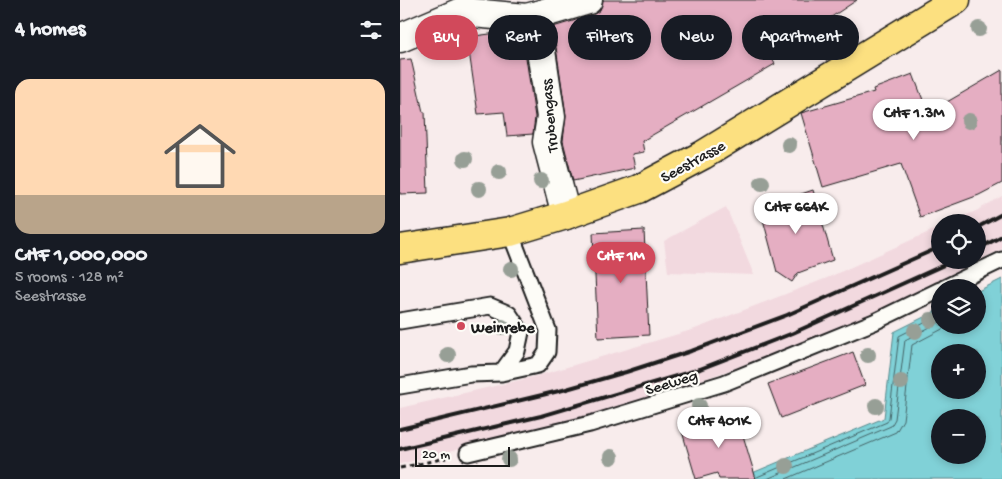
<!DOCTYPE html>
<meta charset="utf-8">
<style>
:root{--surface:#171b24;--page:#242831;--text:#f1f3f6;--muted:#9ea1a6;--accent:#d1495b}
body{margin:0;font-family:"Gochi Hand",sans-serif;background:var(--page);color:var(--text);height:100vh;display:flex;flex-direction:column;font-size:19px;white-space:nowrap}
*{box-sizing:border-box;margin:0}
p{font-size:16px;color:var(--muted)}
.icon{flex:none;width:28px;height:28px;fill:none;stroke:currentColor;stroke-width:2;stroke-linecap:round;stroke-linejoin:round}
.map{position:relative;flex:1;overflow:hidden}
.side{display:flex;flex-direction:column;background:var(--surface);width:400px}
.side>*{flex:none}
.banner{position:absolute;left:15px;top:15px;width:475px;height:45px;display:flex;gap:10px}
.tools{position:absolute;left:531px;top:214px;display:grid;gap:10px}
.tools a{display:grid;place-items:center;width:55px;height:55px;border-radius:50%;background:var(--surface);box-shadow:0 2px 8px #0003;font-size:25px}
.scale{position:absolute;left:15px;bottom:12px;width:95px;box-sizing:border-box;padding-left:5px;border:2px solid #1c1c1c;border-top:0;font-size:14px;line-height:18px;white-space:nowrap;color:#1c1c1c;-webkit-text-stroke:4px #fdfcf7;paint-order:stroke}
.price{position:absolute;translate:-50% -42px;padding:0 11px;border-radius:18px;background:#fff;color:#222;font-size:16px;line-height:32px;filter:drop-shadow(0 1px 2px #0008)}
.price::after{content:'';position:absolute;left:50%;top:30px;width:15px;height:11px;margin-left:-8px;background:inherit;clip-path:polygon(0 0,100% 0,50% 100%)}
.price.current{background:var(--accent);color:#fff}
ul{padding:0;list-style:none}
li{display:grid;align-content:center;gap:10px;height:265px;padding:0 15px}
li span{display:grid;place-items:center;height:155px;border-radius:15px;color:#555}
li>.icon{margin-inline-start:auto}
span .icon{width:90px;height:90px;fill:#fffc;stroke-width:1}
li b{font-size:21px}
h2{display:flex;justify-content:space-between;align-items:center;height:60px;padding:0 15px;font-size:21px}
.chip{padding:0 18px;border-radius:22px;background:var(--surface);box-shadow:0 2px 8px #0003;font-size:18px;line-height:45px}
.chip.current{background:var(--accent);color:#fff}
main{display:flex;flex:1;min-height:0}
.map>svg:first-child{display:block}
.built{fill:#f2d9df}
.water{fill:#80d1d7;stroke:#58898c;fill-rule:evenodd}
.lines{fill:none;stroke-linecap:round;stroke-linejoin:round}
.shore{stroke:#446467;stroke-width:1}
.building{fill:#e5aec2;stroke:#1c1c1c}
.lane-casing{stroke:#1c1c1c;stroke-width:19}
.street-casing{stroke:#1c1c1c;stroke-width:31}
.primary-casing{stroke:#1c1c1c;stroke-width:31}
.path{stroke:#1c1c1c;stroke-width:3;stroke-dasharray:5 4;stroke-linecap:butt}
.lane{stroke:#fdfcf7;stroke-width:15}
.street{stroke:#fdfcf7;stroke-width:28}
.primary{stroke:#fce080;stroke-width:28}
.rail{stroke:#1c1c1c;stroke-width:4}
.tree{fill:#979f96}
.poi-dot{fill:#d1495b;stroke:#fdfcf7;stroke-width:2}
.labels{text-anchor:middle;stroke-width:4.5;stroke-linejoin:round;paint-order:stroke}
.street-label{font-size:16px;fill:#1c1c1c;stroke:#fdfcf7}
.poi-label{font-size:16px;font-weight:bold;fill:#1c1c1c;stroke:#fdfcf7;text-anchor:start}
</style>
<main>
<section class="side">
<h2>4 homes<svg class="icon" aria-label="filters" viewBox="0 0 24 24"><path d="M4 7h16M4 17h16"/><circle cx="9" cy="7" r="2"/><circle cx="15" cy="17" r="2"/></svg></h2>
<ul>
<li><span style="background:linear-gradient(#ffd9b3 75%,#b9a48a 0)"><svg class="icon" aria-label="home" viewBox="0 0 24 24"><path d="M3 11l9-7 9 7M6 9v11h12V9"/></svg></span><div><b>CHF 1,000,000</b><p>5 rooms · 128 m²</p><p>Seestrasse</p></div></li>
</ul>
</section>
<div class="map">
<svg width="602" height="479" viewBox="0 0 602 479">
<rect width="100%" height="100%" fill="#f8ecec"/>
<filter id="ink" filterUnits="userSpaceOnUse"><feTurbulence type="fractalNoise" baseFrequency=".02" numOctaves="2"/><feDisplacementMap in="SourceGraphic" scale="10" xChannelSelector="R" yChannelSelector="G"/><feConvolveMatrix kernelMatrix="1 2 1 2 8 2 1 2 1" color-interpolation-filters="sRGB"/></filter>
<g filter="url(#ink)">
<path class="built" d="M 602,196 L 602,249 L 444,327 L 350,363 L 246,399 L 170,422 L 0,464 L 0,408 L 137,376 L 295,329 L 427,278 L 540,227 L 540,260 L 578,260 L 578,222 L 550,222 L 578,210 Z
M 326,207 L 354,275 L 268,272 L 264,241 Z"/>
<path class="water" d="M 602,279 L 602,479 L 338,479 L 484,418 L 494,332 L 540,309 L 540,325 L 578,325 L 578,291 ZM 540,352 L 578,352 L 578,390 L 540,390 ZM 540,418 L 578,418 L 578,455 L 540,455 Z"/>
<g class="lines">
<path class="shore" d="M 357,477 L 487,422 L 489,418 L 499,336 L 540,315
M 367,479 L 491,426 L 495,419 L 505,340 L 540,322
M 386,479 L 496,432 L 503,420 L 512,345 L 550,325"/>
</g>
<path class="building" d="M 203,0 L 457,0 L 371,57 L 375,64 L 242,141 L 244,152 L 232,154 L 235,168 L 173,181 L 163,141 L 166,115 L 153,27 L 193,15 L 200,10 Z
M 105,32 L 119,33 L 123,38 L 135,117 L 133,134 L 107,136 L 104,112 L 78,114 L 67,37 Z
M 11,59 L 23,112 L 25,112 L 28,193 L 0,194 L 0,60 Z
M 602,70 L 602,183 L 579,195 L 520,217 L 501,164 L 423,187 L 401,113 L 474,92 L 473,89 L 513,74 L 528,113 Z
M 413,190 L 433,260 L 398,273 L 392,282 L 377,272 L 360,208 Z
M 244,230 L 249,335 L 198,338 L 193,233 Z
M 453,352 L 465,385 L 381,418 L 368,384 Z
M 336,412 L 356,479 L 319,479 L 317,473 L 296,479 L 281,428 Z"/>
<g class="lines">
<defs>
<path id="lane" d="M 544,288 L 602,260
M 0,321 L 90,306 L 109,314 L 121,332 L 117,351 L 101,373
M 0,386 L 71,374 L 101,373 L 138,365 L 147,352 L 148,330 L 110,232
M 68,453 L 190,424 L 324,383 L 474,322 L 540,290"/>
<path id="street" d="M 127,18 L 138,31 L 151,117 L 147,142 L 166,215
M 0,38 L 61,12 L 127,18 L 188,0"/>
<path id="primary" d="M 0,249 L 110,232 L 166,215 L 239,189 L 303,155 L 556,0"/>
</defs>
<use href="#lane" class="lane-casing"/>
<use href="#street" class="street-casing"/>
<use href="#primary" class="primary-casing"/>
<path class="path" d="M 0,468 L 46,458"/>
<use href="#lane" class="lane"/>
<use href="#street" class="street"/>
<use href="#primary" class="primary"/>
<path class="rail" d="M 578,227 L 602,214
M 578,249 L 602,236
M 0,429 L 163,390 L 226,372 L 291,351 L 387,315 L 540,247
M 0,449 L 141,416 L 300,369 L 393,333 L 555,260"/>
</g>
<g class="tree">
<circle cx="579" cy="29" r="8"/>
<circle cx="569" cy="121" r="8"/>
<circle cx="389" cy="145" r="8"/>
<circle cx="65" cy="159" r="8"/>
<circle cx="99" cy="172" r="8"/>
<circle cx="141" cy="181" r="8"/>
<circle cx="362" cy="183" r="8"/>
<circle cx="79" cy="189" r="8"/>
<circle cx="111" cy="269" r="8"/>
<circle cx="531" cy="320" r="8"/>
<circle cx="102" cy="327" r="8"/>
<circle cx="515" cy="331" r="8"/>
<circle cx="48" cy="355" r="8"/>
<circle cx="468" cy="355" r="8"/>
<circle cx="501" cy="382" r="8"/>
<circle cx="299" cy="406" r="8"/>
<circle cx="476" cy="406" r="8"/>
<circle cx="211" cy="457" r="8"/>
<circle cx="109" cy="459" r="8"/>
<circle cx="386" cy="466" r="8"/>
</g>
</g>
<circle class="poi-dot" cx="61" cy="326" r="5"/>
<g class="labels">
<g class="street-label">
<text transform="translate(148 116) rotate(-95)" y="6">Trubengass</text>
<text transform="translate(292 160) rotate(-29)" y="6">Seestrasse</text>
<text transform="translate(271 381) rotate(-17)" y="6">Seeweg</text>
</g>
<g class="poi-label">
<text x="71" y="332">Weinrebe</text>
</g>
</g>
</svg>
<div class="tools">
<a><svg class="icon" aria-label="locate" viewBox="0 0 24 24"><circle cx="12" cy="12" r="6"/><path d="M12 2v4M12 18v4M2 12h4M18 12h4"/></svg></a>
<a><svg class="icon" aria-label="layers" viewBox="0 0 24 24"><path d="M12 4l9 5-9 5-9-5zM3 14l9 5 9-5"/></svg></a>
<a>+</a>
<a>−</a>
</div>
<div class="scale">20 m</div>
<b class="price" style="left:514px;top:141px">CHF 1.3M</b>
<b class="price" style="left:396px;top:235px">CHF 664K</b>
<b class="price current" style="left:221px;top:284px">CHF 1M</b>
<b class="price" style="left:319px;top:449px">CHF 401K</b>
<div class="banner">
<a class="chip current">Buy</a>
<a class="chip">Rent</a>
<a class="chip">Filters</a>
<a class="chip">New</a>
<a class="chip">Apartment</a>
</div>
</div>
</main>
